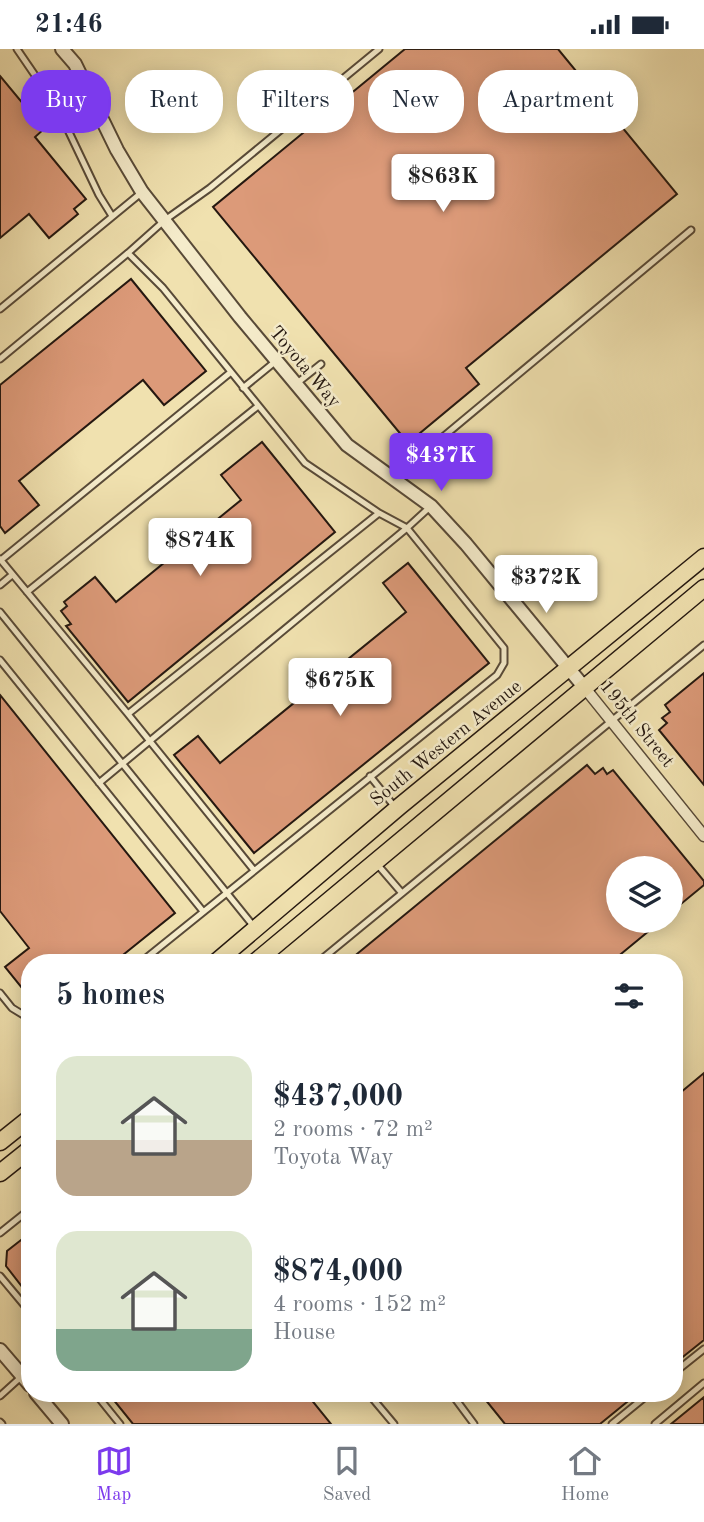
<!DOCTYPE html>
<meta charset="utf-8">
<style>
:root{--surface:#fff;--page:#f6f6f7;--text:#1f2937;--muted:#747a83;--line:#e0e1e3;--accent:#7c3aed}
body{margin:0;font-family:"Old Standard TT",serif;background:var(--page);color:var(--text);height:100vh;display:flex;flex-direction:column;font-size:26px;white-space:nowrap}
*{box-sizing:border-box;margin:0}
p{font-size:23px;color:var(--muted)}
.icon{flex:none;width:38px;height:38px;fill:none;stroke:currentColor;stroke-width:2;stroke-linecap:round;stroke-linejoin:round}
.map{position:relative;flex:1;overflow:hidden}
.details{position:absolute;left:21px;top:905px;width:662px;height:448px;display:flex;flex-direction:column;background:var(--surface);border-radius:28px;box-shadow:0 4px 18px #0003}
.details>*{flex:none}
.top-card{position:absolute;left:21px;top:21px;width:663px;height:63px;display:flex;gap:14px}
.buttons{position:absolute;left:606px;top:807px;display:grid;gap:14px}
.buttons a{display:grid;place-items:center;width:77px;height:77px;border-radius:50%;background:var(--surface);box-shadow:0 4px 18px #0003;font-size:35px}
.price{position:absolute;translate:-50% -60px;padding:0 16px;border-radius:7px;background:#fff;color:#222;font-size:23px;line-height:46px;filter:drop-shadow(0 2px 4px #0008)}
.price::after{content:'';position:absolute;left:50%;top:42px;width:21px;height:16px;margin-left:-10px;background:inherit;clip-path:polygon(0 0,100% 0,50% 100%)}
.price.on{background:var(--accent);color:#fff}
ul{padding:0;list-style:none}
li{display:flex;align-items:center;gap:21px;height:175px;padding:0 35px}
li span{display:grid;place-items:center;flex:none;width:196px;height:140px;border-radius:21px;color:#555}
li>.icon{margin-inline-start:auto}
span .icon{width:84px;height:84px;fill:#fffc;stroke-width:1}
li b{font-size:30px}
h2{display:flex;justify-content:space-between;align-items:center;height:84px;padding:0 35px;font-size:30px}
.tag{padding:0 24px;border-radius:28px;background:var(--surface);box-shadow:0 4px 18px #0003;font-size:24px;line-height:63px}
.tag.on{background:var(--accent);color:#fff}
.status{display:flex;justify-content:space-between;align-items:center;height:49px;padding:0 35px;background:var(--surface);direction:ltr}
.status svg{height:19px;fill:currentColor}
.tabs{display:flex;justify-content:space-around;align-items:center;height:98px;border-top:2px solid var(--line);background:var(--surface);font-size:19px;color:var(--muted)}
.tabs a{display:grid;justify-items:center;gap:4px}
.tabs .on{color:var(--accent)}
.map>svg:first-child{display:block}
.building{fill:#dc9a79;stroke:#251810;stroke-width:2}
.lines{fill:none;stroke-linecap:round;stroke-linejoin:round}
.service-casing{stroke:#584a38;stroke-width:9}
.minor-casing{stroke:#584a38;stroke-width:13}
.tertiary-casing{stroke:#584a38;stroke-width:16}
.primary-casing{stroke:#251810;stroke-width:19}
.service{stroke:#f5eccb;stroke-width:5}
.minor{stroke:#f5eccb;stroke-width:10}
.tertiary{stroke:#f5eccb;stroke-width:12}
.primary{stroke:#f0e1af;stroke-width:16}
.labels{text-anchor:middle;stroke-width:5;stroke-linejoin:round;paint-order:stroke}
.street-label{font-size:19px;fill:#251810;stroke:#f5eccb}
</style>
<div class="status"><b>21:46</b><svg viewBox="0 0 49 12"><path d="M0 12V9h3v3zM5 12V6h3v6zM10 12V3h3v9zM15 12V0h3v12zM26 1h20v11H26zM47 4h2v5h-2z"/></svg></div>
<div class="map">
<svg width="704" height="1375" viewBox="0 0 704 1375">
<rect width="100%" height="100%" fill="#f0e1af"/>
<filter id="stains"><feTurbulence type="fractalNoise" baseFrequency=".00286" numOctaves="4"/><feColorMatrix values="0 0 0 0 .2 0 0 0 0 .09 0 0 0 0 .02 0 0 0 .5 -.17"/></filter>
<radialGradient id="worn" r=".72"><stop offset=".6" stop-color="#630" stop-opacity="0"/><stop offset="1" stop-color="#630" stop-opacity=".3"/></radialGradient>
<path class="building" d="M 405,0 L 558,0 L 677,145 L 466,319 L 479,335 L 408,394 L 213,158 Z
M 0,27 L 44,80 L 35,88 L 86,150 L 74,160 L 78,165 L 49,189 L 29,165 L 0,189 Z
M 131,230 L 206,322 L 164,356 L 143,331 L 19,432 L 39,456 L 5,484 L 0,477 L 0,336 Z
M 262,393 L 335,483 L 128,653 L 66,577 L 71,575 L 61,562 L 67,557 L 64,553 L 95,528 L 116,553 L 241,451 L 221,426 Z
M 408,514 L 489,614 L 254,804 L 174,706 L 198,687 L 220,714 L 406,563 L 383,534 Z
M 704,624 L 704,736 L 659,681 L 667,674 L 662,669 L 670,663 L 665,656 Z
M 0,646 L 175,864 L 113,914 L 30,914 L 30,949 L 5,918 L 29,899 L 0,862 Z
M 587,716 L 595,725 L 603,719 L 607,725 L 613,721 L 704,832 L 704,836 L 670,864 L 670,819 L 618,819 L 618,872 L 661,872 L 610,914 L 346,914 Z
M 704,1024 L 704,1291 L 674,1315 L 674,1049 Z
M 30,1184 L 30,1248 L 6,1217 L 7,1202 Z
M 108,1344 L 306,1344 L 331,1375 L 133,1375 Z
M 480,1344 L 638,1344 L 600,1375 L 505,1375 Z
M 704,1348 L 704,1375 L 671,1375 Z"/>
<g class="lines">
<defs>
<path id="service" d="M 17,0 L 58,60 L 99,146 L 112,167
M 0,260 L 141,144
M 0,310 L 128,204 L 165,171 L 210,139 L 379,0
M 296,335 L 321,315
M 243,339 L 276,312
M 395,428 L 691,181
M 0,510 L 128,665 L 379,464 L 305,414 L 163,239 L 128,204
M 1,511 L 231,323
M 0,536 L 12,526
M 27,543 L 258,357
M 0,563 L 255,879
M 0,611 L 202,861
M 128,665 L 253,820
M 370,727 L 394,757
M 99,734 L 407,479 L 431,457
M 377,815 L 401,843
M 140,914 L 497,626 L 504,614 L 504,599 L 407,479 L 379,464
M 317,914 L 704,596
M 0,944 L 12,959 L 30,970
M 0,1184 L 30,1160
M 0,1227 L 30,1263
M 674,1324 L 704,1300
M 95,1344 L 120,1375
M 368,1344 L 394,1375
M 451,1344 L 474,1375
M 0,1347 L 21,1328
M 0,1373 L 2,1375
M 612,1375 L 650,1344
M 655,1375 L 704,1334"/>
<path id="minor" d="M 584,638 L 704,787"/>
<path id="tertiary" d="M 62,0 L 75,15 L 117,101 L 142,143 L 240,268 L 347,396 L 431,457 L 466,495 L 584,638
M 0,1301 L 30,1336
M 36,1344 L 62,1375"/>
<path id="primary" d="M 215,914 L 400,757 L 704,508
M 254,914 L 704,539
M 0,1093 L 30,1069
M 0,1124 L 30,1100"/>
</defs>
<use href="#service" class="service-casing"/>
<use href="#minor" class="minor-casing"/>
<use href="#tertiary" class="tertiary-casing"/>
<use href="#primary" class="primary-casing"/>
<use href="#service" class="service"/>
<use href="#minor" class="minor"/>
<use href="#tertiary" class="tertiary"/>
<use href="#primary" class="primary"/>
</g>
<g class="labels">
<g class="street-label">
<text transform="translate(306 317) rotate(50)" y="7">Toyota Way</text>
<text transform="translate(638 674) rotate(51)" y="7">195th Street</text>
<text transform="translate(445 693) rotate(-39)" y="7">South Western Avenue</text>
</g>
</g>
<rect width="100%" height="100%" filter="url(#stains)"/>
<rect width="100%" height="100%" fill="url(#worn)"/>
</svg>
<div class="buttons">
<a><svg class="icon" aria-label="layers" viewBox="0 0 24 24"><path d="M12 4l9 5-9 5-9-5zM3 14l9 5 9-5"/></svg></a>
</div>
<b class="price" style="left:443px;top:165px">$863K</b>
<b class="price on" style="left:441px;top:444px">$437K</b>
<b class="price" style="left:200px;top:529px">$874K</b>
<b class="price" style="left:546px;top:566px">$372K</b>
<b class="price" style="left:340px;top:669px">$675K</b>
<div class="top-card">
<a class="tag on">Buy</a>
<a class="tag">Rent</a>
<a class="tag">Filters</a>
<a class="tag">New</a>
<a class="tag">Apartment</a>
</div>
<section class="details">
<h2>5 homes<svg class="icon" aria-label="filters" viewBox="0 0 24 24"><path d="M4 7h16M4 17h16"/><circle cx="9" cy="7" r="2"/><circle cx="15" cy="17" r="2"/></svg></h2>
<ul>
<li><span style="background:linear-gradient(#dfe7d0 60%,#b9a48a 0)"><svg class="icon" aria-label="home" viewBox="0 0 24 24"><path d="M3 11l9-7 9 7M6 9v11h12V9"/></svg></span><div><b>$437,000</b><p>2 rooms · 72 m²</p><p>Toyota Way</p></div></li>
<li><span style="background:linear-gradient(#dfe7d0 70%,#7fa58c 0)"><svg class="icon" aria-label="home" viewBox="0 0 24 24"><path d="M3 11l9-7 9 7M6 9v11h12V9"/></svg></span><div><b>$874,000</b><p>4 rooms · 152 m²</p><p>House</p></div></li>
</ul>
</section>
</div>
<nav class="tabs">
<a class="on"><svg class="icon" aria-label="map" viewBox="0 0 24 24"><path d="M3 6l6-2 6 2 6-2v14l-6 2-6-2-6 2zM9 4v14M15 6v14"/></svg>Map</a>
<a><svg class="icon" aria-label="saved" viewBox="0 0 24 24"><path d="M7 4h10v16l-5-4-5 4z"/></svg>Saved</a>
<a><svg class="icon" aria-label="home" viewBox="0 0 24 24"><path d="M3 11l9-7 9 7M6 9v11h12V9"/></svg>Home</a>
</nav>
